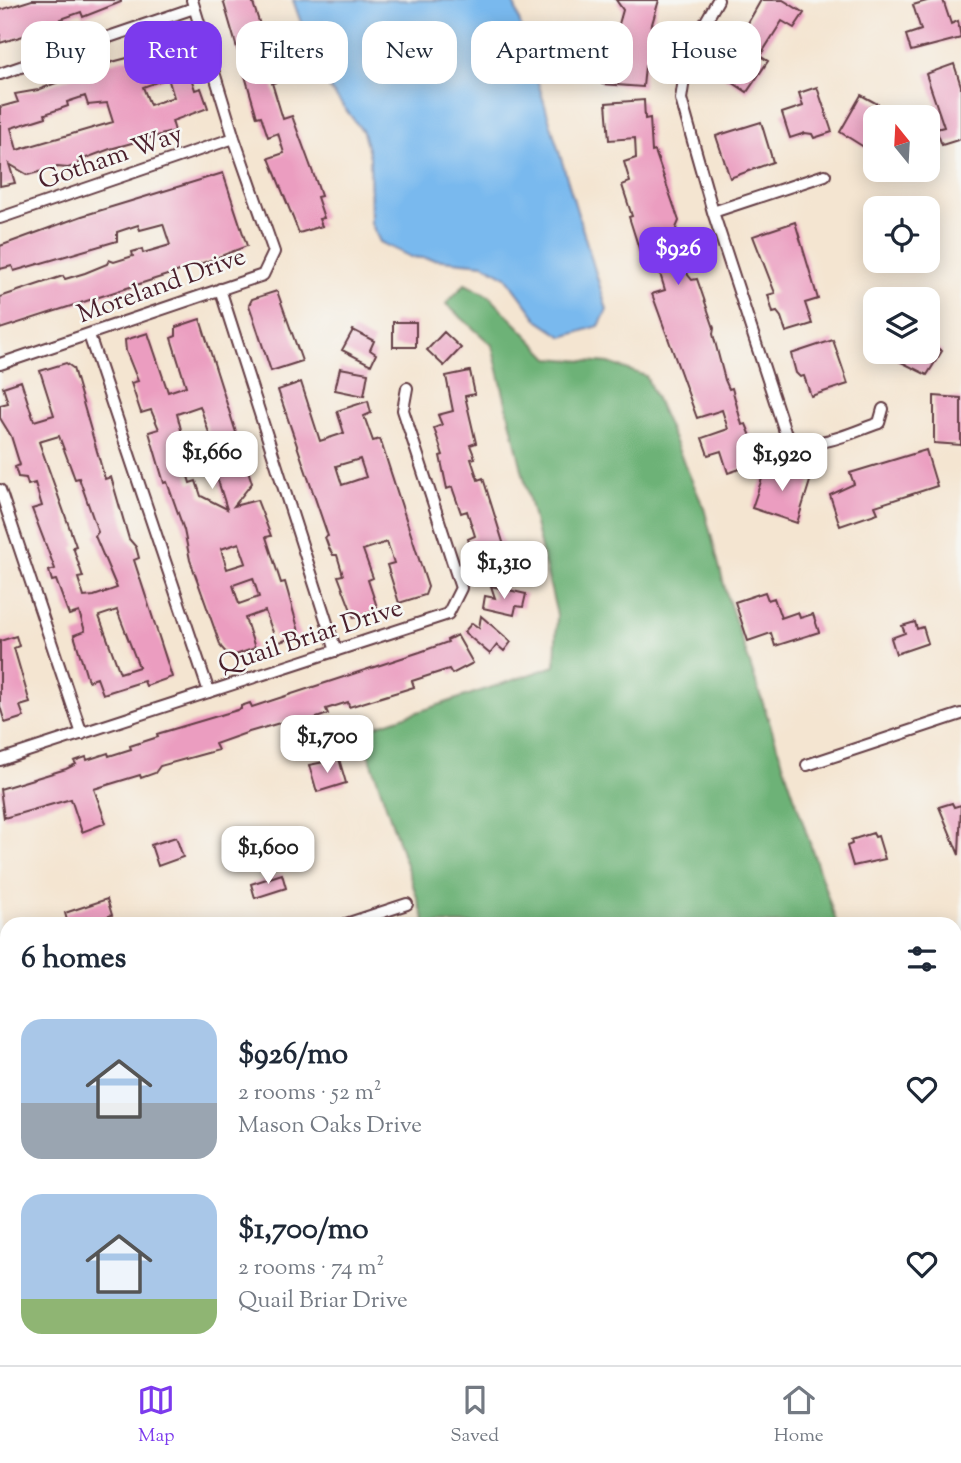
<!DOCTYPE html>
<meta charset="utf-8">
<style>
:root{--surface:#fff;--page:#f2f2f3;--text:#1f2937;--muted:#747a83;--line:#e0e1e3;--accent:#7c3aed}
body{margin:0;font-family:"Sorts Mill Goudy",serif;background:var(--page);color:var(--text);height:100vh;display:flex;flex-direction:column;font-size:26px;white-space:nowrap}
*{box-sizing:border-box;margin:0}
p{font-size:23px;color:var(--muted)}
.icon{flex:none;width:38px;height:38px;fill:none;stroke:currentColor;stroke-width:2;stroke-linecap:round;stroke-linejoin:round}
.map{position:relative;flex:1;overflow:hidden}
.sheet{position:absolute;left:0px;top:917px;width:962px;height:448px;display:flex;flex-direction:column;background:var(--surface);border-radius:21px 21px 0 0;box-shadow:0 4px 18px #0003}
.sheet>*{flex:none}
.top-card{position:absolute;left:21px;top:21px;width:920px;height:63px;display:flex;gap:14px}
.needle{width:46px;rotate:342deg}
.tools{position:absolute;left:863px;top:105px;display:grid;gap:14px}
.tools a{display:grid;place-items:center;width:77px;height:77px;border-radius:14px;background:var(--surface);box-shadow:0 4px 18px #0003;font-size:35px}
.price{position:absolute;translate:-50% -60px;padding:0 16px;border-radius:14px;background:#fff;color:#222;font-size:23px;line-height:46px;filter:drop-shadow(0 2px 4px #0008)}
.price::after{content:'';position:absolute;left:50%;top:42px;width:21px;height:16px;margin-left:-10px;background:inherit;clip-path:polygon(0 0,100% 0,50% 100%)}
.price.on{background:var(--accent);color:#fff}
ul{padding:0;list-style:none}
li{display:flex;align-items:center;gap:21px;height:175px;padding:0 21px}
li span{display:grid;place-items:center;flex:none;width:196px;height:140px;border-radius:21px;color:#555}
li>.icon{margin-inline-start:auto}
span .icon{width:84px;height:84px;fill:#fffc;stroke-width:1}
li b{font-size:30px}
h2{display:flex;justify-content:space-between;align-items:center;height:84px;padding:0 21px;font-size:30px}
.chip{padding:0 24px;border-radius:21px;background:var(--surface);box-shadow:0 4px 18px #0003;font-size:24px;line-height:63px}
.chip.on{background:var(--accent);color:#fff}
.tab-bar{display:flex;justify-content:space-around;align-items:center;height:98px;border-top:2px solid var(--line);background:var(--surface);font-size:19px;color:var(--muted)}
.tab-bar a{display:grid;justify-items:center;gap:4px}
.tab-bar .on{color:var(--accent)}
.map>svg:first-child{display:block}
.forest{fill:#6db277;stroke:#5c6851;stroke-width:2}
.water{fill:#79b9ee;stroke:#626c8c;stroke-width:2}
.building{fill:#eb9dc0;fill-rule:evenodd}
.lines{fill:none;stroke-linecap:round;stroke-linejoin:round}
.lane-casing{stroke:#643d44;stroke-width:9}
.street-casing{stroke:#643d44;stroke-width:14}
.lane{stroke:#fff;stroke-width:5}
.street{stroke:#fff;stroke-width:10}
.labels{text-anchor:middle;stroke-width:5;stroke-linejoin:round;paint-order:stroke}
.street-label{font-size:26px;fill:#4a1f2b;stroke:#f6f6f2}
</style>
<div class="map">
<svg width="961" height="1365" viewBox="0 0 961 1365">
<rect width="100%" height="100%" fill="#f6f6f2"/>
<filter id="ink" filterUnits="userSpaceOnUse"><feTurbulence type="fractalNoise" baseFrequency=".0143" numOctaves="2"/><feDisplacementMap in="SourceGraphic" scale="14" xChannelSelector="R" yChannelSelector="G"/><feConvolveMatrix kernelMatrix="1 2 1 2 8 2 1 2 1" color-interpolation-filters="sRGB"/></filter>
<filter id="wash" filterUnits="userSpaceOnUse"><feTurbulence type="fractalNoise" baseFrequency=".00686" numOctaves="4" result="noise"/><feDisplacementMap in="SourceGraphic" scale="28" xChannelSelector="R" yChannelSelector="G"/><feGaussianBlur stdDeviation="1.57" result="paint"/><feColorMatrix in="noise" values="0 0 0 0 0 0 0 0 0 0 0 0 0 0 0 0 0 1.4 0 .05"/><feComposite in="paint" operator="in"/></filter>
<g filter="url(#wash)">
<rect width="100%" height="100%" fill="#f4e5d1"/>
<path class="forest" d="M 465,284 L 489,296 L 549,358 L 609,363 L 646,376 L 704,508 L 727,596 L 837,924 L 426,924 L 361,731 L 555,666 L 557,615 L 492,345 L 446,304 Z"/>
<path class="water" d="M 293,0 L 513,0 L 607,310 L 599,326 L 563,337 L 539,321 L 506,277 L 483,264 L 411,257 L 380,242 L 371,223 L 370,157 L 363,132 L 320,76 Z"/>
<g id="blocks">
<path class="building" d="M 32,0 L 121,0 L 121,2 L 83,17 L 81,12 L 61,19 L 63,24 L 0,43 L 0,10 Z
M 223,0 L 252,0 L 262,31 L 268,29 L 276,51 L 268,54 L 277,82 L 272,83 L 283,119 L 292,116 L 316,181 L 321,196 L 317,197 L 324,218 L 319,219 L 322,226 L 299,233 L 269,158 L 284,153 L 278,133 L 268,137 L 261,116 L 257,117 Z
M 616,0 L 659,0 L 650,31 L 650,60 L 645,66 L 643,87 L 602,84 L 605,38 L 615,38 L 623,10 Z
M 761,0 L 783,0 L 804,13 L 794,28 L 782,21 L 760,56 L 768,61 L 747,92 L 715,71 L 725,54 L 722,53 L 732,39 L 737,34 L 740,37 Z
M 930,0 L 943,0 L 951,24 L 958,21 L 961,38 L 911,51 L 906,35 L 921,30 L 913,5 Z
M 180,44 L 195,90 L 201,88 L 208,108 L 172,121 L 175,131 L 110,149 L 78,161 L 79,164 L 68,168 L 57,167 L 28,175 L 9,164 L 15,183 L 0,186 L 0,107 L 18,102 L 15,94 L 38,90 L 84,72 L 85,78 L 104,72 L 102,67 L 112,62 ZM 168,78 L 174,97 L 150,105 L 143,87 ZM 85,96 L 88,105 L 107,103 L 113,122 L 17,150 L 11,128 L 46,117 L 45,114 L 68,106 L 67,102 Z
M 954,64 L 961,86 L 961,139 L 942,145 L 936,129 L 944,127 L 926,74 Z
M 817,87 L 832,132 L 814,138 L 812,134 L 805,133 L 790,138 L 782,113 L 803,106 L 799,93 Z
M 861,95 L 901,117 L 875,117 L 875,154 L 840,132 Z
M 644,100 L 645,119 L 650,118 L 652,152 L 655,151 L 679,221 L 676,228 L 683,248 L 680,249 L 688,275 L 692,280 L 697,279 L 714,328 L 713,334 L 725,380 L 729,389 L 732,388 L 742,425 L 746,424 L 753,441 L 748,443 L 755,464 L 728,473 L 721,451 L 708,455 L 702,438 L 728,429 L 722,410 L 697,418 L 652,294 L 665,290 L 655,257 L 643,261 L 629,217 L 632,216 L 622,185 L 630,182 L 624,162 L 636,158 L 635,138 L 609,140 L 606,103 Z
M 761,122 L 773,162 L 730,178 L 716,136 Z
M 223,173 L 247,246 L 192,267 L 0,329 L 0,297 L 63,276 L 65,279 L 85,273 L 107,264 L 109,260 L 114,262 L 133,256 L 132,252 L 142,249 L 143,253 L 170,245 L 163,224 L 140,230 L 138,225 L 117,232 L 117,241 L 14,271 L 12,266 L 0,269 L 0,246 L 82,216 Z
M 795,222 L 818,299 L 805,303 L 812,324 L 786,332 L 781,317 L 777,312 L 773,313 L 768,295 L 775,293 L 753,236 Z
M 277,291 L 302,361 L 271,371 L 249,305 L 252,299 Z
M 200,319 L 252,483 L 234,506 L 257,500 L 271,536 L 266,537 L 281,583 L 285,582 L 300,635 L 277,643 L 265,611 L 245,618 L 255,648 L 230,657 L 221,647 L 190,560 L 184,530 L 167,482 L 164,483 L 149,432 L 159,429 L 151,410 L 141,413 L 131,383 L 138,381 L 126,351 L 125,340 L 148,333 L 168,392 L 186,386 L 171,338 L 176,336 L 176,327 ZM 200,406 L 213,445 L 207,446 L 227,509 L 201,496 L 196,481 L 190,483 L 184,463 L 189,461 L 177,414 ZM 239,543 L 246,563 L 227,569 L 221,549 ZM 253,578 L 259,597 L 239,604 L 233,585 Z
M 393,322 L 416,322 L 416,347 L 393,347 Z
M 353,330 L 374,341 L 370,350 L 376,354 L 371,365 L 342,350 Z
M 444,332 L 461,348 L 444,366 L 427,350 Z
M 833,340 L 848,384 L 811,396 L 804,376 L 800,377 L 796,373 L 791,354 Z
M 928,342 L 942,351 L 927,375 L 897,360 L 901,352 L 928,352 Z
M 66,363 L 73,368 L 105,479 L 111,477 L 129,539 L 136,547 L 139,558 L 134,560 L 172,677 L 146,686 L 144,681 L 103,694 L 97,678 L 88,681 L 74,635 L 85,631 L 79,612 L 69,615 L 56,580 L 52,581 L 49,571 L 55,569 L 32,509 L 42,506 L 35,483 L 28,485 L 26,478 L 18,477 L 15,467 L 20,465 L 11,436 L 0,418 L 0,405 L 8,403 L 3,387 L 21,381 L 34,421 L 54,415 L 40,371 ZM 59,436 L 75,479 L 79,478 L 98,532 L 95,536 L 117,588 L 94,596 L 84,597 L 78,578 L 83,577 L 73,547 L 76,546 L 39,442 ZM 117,610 L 139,667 L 120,673 L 99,616 Z
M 340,368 L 368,373 L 364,396 L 335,390 Z
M 470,371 L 475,394 L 465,396 L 476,443 L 470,445 L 475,458 L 471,459 L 478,480 L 483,478 L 512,571 L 488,579 L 485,569 L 478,571 L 474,559 L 468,539 L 475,536 L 467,511 L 461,513 L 452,487 L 447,489 L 440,456 L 443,455 L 434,428 L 442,425 L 438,415 L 453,411 L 446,376 Z
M 301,382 L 320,441 L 344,433 L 337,411 L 368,401 L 371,413 L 364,416 L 373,441 L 380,439 L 428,587 L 425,595 L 399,603 L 387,565 L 394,563 L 387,542 L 363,550 L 373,578 L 368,580 L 378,610 L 354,618 L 338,576 L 343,575 L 337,555 L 333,555 L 329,548 L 325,537 L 328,536 L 278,390 ZM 360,459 L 366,477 L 342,485 L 336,466 Z
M 934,396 L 961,398 L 961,445 L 934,443 Z
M 926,450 L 937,486 L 875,506 L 878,513 L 840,526 L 830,495 L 854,484 L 850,473 Z
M 767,464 L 811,478 L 797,523 L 752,508 Z
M 491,586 L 526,594 L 523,607 L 516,606 L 514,615 L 483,608 L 485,596 L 495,598 Z
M 765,592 L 768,600 L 774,598 L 781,618 L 798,612 L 800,618 L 813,614 L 819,632 L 775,646 L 771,633 L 748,641 L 735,602 Z
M 481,616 L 511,642 L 504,651 L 497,645 L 490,654 L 464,632 L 472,623 L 479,628 Z
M 915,622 L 917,629 L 923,627 L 928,643 L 896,654 L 891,638 L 905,633 L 902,626 Z
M 457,635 L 473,663 L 452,674 L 449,669 L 412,681 L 414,687 L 349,707 L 348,702 L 326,709 L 328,714 L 305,722 L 292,726 L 290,720 L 249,732 L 215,744 L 218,750 L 160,766 L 155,773 L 141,778 L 140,775 L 94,789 L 106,823 L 82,832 L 71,799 L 4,818 L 0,789 L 66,769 L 76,764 L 74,761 L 86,757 L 87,760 L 108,753 L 109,756 L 131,749 L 130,746 L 158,737 L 157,734 L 241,709 L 241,706 L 250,703 L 252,707 L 420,652 L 448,642 L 447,640 Z
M 16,636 L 19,646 L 14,648 L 30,703 L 20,706 L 24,717 L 5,723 L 0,706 L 0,641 Z
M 339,759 L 346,783 L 317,792 L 309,765 Z
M 952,803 L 954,807 L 961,805 L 959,855 L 939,807 Z
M 873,833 L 875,837 L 878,836 L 885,859 L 853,866 L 847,846 L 852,844 L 851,840 Z
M 176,837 L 183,857 L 158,866 L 151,845 Z
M 296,839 L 301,855 L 288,860 L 282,844 Z
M 282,874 L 286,888 L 255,898 L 251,884 Z
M 107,899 L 112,915 L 85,924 L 68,924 L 65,913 Z"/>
</g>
</g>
<g filter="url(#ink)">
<use href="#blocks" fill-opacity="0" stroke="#643d44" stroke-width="2"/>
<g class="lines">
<defs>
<path id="lane" d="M 541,1358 L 543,1365"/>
<path id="street" d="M 718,0 L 688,53 L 681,99 L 713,212 L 786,435 C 816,453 849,433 879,423 L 883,409
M 0,74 L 194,8
M 713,212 L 825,175
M 0,218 L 234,138
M 220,289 L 336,651
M 89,335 L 209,692
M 0,364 L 263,275 L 274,252 L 234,138 L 192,0
M 0,490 L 82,734
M 0,760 L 448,614 L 461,588 L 403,410 L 407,388
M 807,765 L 961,714
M 346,924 L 407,904
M 956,1150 L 961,1146
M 0,1244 L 7,1242
M 173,1358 L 178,1365
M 773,1358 L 776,1365
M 244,1365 L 265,1358"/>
</defs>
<use href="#lane" class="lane-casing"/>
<use href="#street" class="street-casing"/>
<use href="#lane" class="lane"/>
<use href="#street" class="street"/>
</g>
</g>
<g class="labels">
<g class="street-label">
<text transform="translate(110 156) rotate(-19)" y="9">Gotham Way</text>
<text transform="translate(161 284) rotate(-20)" y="9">Moreland Drive</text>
<text transform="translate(310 635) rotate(-18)" y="9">Quail Briar Drive</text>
</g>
</g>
</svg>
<div class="tools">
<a><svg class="needle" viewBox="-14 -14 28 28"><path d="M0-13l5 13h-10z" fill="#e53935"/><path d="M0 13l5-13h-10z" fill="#747a83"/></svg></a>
<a><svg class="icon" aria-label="locate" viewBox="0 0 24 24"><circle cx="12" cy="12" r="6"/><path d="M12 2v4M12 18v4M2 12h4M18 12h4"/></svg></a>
<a><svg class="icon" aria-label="layers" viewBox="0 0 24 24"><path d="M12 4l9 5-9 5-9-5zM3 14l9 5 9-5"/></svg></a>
</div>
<b class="price on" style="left:678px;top:287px">$926</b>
<b class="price" style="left:212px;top:491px">$1,660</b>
<b class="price" style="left:782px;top:493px">$1,920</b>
<b class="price" style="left:504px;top:601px">$1,310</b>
<b class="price" style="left:327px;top:775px">$1,700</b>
<b class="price" style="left:268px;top:886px">$1,600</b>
<div class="top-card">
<a class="chip">Buy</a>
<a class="chip on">Rent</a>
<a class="chip">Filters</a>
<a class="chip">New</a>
<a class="chip">Apartment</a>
<a class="chip">House</a>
</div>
<section class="sheet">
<h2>6 homes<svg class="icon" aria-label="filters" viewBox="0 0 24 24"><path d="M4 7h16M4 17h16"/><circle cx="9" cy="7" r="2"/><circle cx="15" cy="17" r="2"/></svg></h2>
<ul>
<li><span style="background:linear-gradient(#a9c7e8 60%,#9aa5b1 0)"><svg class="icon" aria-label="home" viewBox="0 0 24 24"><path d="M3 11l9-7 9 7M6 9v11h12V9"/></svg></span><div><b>$926/mo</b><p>2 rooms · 52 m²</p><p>Mason Oaks Drive</p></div><svg class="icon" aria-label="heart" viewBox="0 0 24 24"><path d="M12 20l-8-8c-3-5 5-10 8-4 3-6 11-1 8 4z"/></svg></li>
<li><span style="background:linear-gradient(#a9c7e8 75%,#8fb573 0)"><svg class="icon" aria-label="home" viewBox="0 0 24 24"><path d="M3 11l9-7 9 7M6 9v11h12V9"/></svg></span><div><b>$1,700/mo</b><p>2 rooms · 74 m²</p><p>Quail Briar Drive</p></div><svg class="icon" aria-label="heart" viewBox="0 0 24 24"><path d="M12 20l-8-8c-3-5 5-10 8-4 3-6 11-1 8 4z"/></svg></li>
</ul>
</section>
</div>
<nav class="tab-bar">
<a class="on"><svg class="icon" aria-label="map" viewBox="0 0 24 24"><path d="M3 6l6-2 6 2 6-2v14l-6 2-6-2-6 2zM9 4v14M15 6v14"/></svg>Map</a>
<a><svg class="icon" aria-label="saved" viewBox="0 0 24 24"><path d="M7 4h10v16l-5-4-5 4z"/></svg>Saved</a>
<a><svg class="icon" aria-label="home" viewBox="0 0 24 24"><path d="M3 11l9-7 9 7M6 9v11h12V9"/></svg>Home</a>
</nav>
